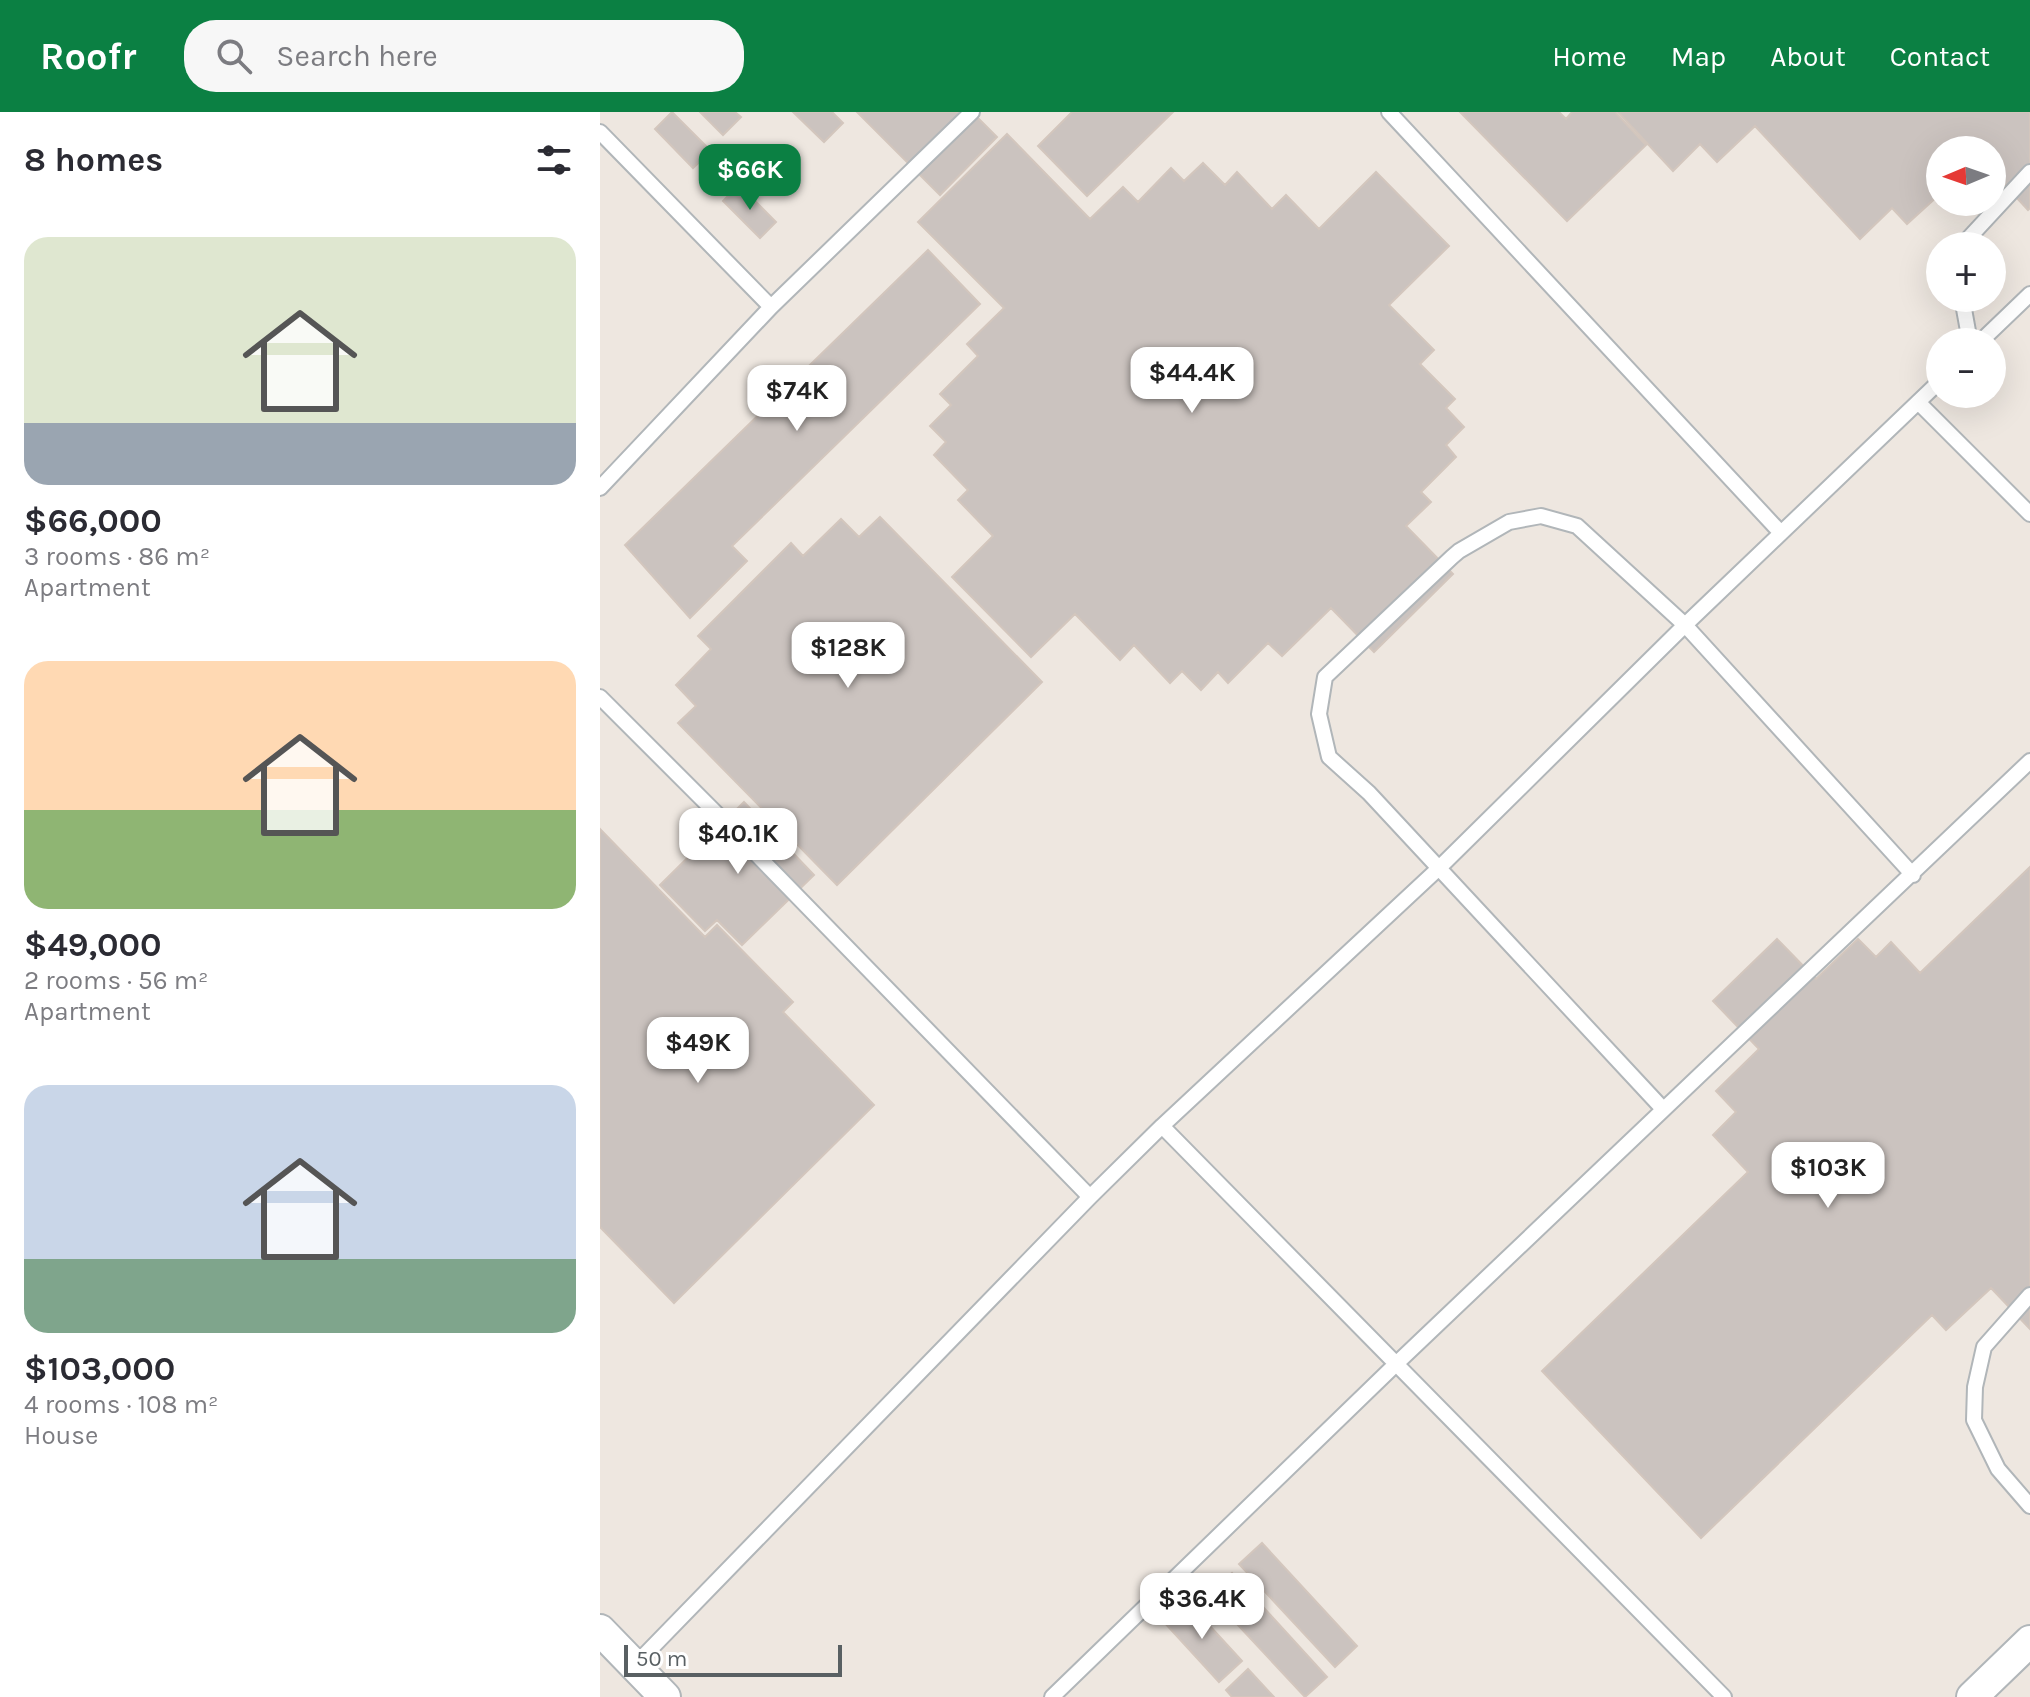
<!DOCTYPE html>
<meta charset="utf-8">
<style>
:root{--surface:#fff;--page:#f7f7f7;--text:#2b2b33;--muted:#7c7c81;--accent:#0b8043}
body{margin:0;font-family:Karla,sans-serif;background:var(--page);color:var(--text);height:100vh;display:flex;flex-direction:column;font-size:30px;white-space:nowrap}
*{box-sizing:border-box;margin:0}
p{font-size:26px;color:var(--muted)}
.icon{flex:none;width:44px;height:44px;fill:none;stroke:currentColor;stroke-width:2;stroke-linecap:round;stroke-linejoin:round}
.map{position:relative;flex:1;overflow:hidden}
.details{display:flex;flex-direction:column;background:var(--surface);width:600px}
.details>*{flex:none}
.needle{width:52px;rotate:268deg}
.controls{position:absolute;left:1326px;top:24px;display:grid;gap:16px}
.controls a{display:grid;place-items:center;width:80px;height:80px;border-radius:50%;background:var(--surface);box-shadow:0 8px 32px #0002;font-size:40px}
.scale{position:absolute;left:24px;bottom:20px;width:218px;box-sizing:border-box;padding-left:8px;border:4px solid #596063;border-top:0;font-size:22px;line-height:28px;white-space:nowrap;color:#596063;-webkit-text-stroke:6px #fff;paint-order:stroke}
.price{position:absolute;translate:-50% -68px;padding:0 18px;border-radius:16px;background:#fff;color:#222;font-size:26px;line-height:52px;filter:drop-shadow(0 2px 4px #0008)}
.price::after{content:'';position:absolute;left:50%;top:48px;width:24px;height:18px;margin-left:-12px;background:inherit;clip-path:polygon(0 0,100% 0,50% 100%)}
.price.on{background:var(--accent);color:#fff}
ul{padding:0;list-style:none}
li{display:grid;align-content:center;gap:16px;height:424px;padding:0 24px}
li span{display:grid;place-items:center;height:248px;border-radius:24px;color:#555}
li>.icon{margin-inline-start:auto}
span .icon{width:144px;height:144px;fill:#fffc;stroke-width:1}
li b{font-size:34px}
h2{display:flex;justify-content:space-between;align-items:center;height:96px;padding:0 24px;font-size:34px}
header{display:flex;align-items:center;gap:48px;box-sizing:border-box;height:112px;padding:0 40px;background:var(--accent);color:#fff}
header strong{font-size:38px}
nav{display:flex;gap:44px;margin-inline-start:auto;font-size:28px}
.search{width:560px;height:72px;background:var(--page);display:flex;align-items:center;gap:20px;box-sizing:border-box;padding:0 28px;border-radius:32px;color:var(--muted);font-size:30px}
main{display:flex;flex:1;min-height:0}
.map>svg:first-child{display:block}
.building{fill:#cbc3bf;stroke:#d3c6bd;stroke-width:2}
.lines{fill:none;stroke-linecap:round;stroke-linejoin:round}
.lane-casing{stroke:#b1b6b9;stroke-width:18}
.street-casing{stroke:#b1b6b9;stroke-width:34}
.lane{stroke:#fff;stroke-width:14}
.street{stroke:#fff;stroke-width:30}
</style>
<header>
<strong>Roofr</strong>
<div class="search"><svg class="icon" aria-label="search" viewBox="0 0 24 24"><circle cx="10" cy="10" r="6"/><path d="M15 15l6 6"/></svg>Search here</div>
<nav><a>Home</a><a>Map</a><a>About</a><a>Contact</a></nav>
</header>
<main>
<section class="details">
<h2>8 homes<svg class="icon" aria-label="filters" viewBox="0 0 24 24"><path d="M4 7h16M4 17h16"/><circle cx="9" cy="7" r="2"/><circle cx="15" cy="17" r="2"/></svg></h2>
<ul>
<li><span style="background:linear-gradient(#dfe7d0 75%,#9aa5b1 0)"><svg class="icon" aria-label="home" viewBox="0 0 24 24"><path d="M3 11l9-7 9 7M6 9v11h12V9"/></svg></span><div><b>$66,000</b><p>3 rooms · 86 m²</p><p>Apartment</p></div></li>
<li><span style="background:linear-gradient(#ffd9b3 60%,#8fb573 0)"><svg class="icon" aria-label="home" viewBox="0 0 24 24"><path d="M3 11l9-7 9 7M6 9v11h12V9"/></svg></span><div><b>$49,000</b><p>2 rooms · 56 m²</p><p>Apartment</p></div></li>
<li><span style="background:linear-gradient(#c9d6e8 70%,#7fa58c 0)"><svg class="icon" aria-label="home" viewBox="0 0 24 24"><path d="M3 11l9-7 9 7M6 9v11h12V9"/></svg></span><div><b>$103,000</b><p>4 rooms · 108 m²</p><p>House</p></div></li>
</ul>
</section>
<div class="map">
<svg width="1430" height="1585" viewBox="0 0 1430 1585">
<rect width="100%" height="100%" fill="#eee7e0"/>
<path class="building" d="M 72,0 L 111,39 L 93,56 L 55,17 Z
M 100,0 L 135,0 L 141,5 L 123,23 Z
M 193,0 L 232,0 L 243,11 L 224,30 Z
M 257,0 L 372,0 L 397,25 L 340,83 Z
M 472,0 L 573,0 L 487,84 L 438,34 Z
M 860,0 L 959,0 L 966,7 L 972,0 L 1015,0 L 1046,33 L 967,109 Z
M 1018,0 L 1430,0 L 1430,96 L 1428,98 L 1392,59 L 1392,38 L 1340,38 L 1340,82 L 1307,112 L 1292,96 L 1260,127 L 1155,14 L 1117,50 L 1100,32 L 1073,59 Z
M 407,22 L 490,107 L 523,75 L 538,90 L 571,56 L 584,69 L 603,51 L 625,73 L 637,60 L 672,97 L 686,83 L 719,117 L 776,60 L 849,134 L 789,193 L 834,238 L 820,252 L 855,287 L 846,296 L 864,315 L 846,333 L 856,345 L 821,380 L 831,390 L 806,414 L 853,462 L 774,540 L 731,496 L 682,544 L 668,531 L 628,571 L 618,560 L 601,578 L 582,559 L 570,571 L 534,533 L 520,548 L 475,502 L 431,545 L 352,465 L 393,424 L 358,388 L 368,378 L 334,343 L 346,330 L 330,314 L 351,293 L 340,282 L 378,244 L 367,232 L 404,196 L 318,110 Z
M 139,73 L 176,110 L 160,126 L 123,89 Z
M 328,138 L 380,192 L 132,434 L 147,449 L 90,506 L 25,433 Z
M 280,405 L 442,570 L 237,773 L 78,611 L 96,594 L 76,573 L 111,537 L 98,524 L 191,431 L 203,444 L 241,407 L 259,425 Z
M 144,690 L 214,763 L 142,833 L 117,808 L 105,819 L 60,773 Z
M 0,717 L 105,825 L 117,813 L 193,890 L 183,900 L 274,993 L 74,1191 L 0,1115 Z
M 1430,755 L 1430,1217 L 1391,1176 L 1346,1218 L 1332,1203 L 1101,1426 L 942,1259 L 1148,1060 L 1113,1023 L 1136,1000 L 1116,979 L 1159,937 L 1113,889 L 1177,827 L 1216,867 L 1258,827 L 1276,845 L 1291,830 L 1320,861 Z
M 662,1431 L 757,1534 L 735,1555 L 639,1452 Z
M 632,1461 L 727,1565 L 705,1585 L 609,1482 Z
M 586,1488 L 642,1549 L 619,1570 L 563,1509 Z
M 648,1557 L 674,1585 L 632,1585 L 626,1578 Z"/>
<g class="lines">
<defs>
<path id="lane" d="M 789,0 L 1181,421
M 0,20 L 171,195
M 1366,134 L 1367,128 L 1430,60
M 1362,186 L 1370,230
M 1380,230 L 1430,182
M 1318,290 L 1430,402
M 0,376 L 171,195 L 372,0
M 0,585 L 120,705 L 490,1085
M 1063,997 L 769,681 L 729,645 L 719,602 L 725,565 L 852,445 L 859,439 L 909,410 L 941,404 L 977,414 L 1085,513 L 1313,763
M 562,1014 L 839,756 L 1085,513 L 1340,269
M 1430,1183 L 1384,1235 L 1375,1275 L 1374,1308 L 1398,1357 L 1430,1394
M 34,1554 L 490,1085 L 562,1014 L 1124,1585
M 452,1585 L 796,1252 L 1430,649"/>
<path id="street" d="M 0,1518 L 65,1585
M 1372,1585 L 1430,1529"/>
</defs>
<use href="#lane" class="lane-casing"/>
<use href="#street" class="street-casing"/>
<use href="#lane" class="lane"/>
<use href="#street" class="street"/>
</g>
</svg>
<div class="controls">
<a><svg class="needle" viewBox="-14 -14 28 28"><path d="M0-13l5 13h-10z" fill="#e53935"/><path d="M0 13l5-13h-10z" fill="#7c7c81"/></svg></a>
<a>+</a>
<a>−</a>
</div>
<div class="scale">50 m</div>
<b class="price on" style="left:150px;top:100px">$66K</b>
<b class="price" style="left:592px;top:303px">$44.4K</b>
<b class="price" style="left:197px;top:321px">$74K</b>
<b class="price" style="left:248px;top:578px">$128K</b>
<b class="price" style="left:138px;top:764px">$40.1K</b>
<b class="price" style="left:98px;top:973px">$49K</b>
<b class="price" style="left:1228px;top:1098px">$103K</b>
<b class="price" style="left:602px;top:1529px">$36.4K</b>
</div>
</main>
